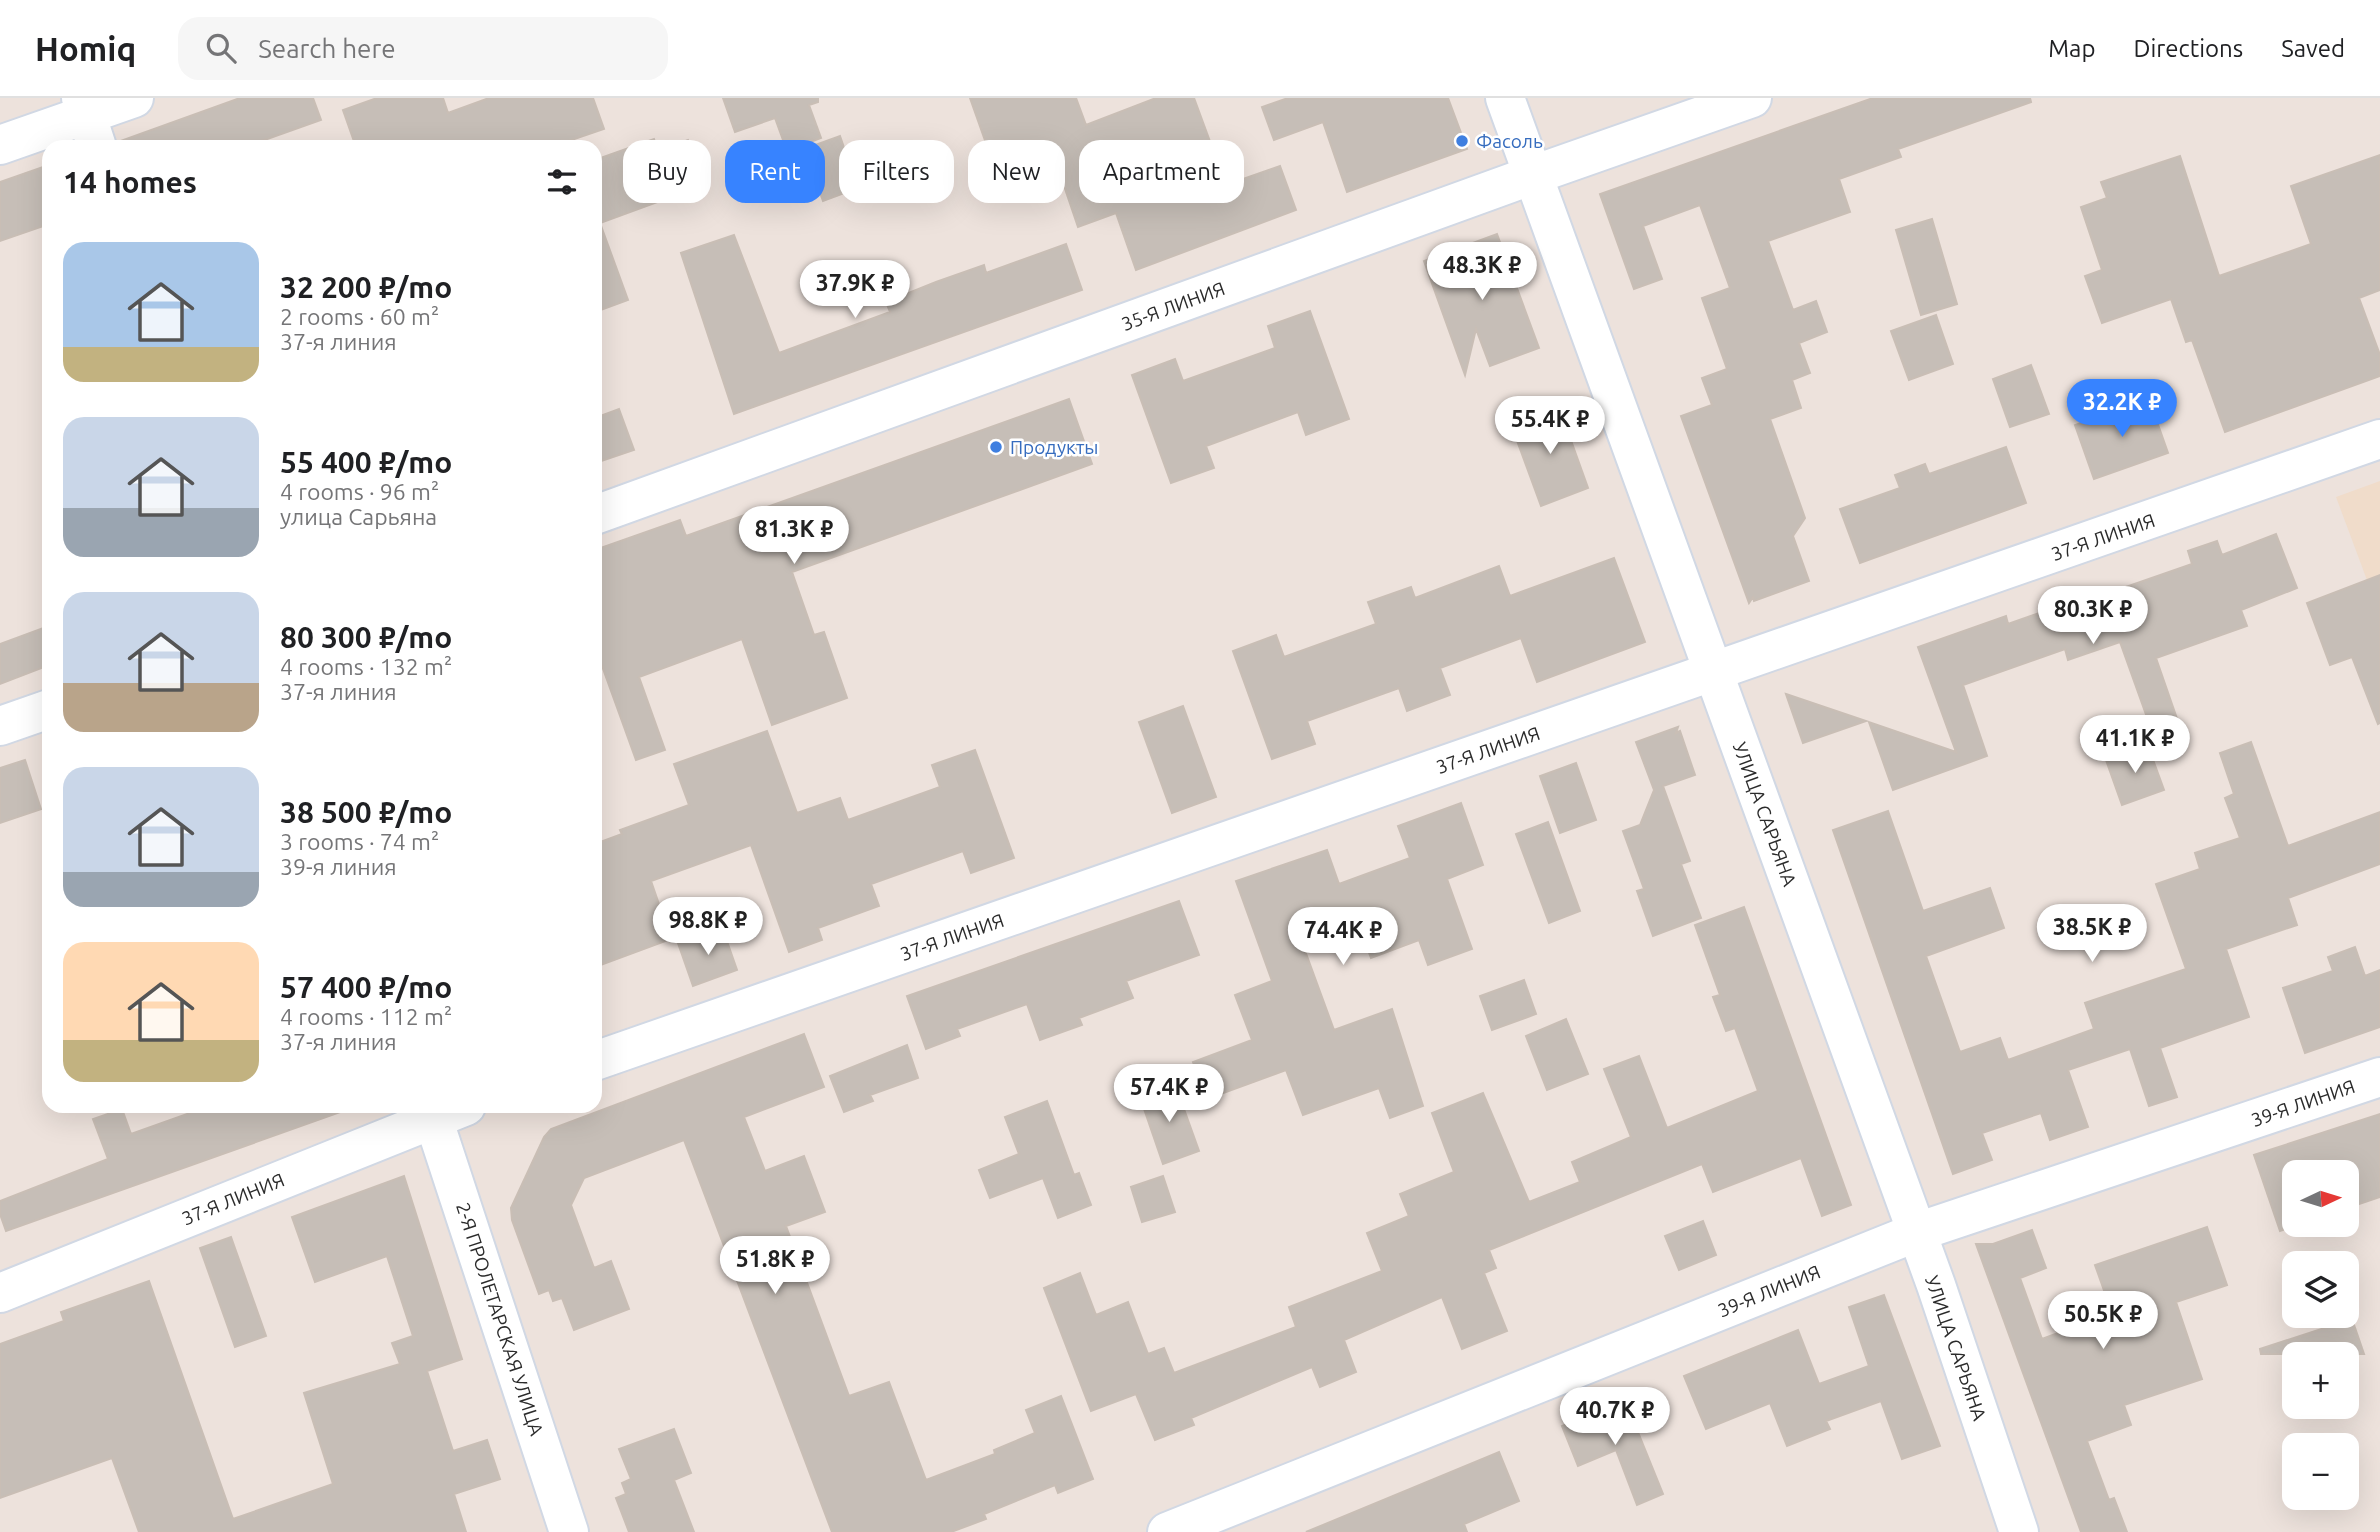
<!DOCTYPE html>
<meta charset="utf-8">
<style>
:root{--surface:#fff;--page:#f6f6f6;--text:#202124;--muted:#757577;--line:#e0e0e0;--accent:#3783ff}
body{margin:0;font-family:Ubuntu,sans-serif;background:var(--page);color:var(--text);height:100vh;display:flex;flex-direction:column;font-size:26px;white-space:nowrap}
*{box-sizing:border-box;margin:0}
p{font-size:23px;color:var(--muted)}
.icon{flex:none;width:38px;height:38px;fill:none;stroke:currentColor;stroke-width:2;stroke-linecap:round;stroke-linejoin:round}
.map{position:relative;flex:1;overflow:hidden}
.drawer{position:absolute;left:42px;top:42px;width:560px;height:973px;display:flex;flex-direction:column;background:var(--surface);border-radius:21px;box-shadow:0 7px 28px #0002}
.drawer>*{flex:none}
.top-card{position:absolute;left:623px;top:42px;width:665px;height:63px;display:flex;gap:14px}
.needle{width:46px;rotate:86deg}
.controls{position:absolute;left:2282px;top:1062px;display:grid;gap:14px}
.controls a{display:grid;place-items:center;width:77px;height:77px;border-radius:14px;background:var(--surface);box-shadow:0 7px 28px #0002;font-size:35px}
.price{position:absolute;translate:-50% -60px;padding:0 16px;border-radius:24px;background:#fff;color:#222;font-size:23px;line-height:46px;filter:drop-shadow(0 2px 4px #0008)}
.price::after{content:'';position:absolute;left:50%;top:42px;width:21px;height:16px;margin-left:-10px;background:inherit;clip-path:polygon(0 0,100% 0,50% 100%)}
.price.active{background:var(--accent);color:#fff}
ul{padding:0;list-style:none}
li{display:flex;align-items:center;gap:21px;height:175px;padding:0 21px}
li span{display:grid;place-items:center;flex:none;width:196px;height:140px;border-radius:21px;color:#555}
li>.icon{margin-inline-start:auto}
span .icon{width:84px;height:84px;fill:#fffc;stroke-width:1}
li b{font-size:30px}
h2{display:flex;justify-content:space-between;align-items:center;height:84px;padding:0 21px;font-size:30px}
.chip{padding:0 24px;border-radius:21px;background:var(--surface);box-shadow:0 7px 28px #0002;font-size:24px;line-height:63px}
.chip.active{background:var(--accent);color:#fff}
header{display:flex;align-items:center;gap:42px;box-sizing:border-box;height:98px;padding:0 35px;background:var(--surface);border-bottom:2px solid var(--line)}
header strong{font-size:33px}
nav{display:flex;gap:38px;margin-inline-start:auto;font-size:24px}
.search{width:490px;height:63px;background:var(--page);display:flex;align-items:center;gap:18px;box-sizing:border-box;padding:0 24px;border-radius:21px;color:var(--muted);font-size:26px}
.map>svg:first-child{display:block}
.education{fill:#f0dcca}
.building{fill:#c6beb7;stroke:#c9beb5;stroke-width:2}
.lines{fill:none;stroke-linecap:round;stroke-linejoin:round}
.minor-casing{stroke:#d1d8e4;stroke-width:42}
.tertiary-casing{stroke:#d1d8e4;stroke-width:42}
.secondary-casing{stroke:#d1d8e4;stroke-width:42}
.minor{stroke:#fff;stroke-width:38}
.tertiary{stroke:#fff;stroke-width:38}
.secondary{stroke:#fff;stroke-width:38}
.shop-dot{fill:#3f7fe0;stroke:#fff;stroke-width:2.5}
.labels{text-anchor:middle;stroke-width:5;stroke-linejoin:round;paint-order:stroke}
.shop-label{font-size:19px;fill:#366cbe;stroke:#fff;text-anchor:start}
.street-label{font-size:19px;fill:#2b2b2b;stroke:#fff}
</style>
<header>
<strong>Homiq</strong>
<div class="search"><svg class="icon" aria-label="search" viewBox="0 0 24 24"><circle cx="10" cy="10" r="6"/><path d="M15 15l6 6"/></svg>Search here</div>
<nav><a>Map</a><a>Directions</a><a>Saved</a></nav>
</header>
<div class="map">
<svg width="2380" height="1434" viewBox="0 0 2380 1434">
<rect width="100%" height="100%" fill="#ede2dc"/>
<path class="education" d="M 2380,383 L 2380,517 L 2336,399 Z"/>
<path class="building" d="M 240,0 L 313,0 L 321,22 L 256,45 L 235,49 L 118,49 L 118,44 Z
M 377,0 L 443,0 L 448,15 L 489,0 L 593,0 L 604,31 L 551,49 L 356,49 L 343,12 Z
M 723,0 L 818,0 L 818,4 L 809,7 L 821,40 L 787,53 L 775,20 L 735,34 Z
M 970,0 L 1076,0 L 1086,27 L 1156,0 L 1194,0 L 1226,87 L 1280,68 L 1296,112 L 1136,172 L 1116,115 L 1078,129 L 1061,79 L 1005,99 Z
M 1288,0 L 1448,0 L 1467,51 L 1347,94 L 1323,24 L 1274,42 L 1262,9 Z
M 1873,0 L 2030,0 L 2031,4 L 1898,51 L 1901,59 L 1839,81 L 1850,114 L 1768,143 L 1793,212 L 1816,203 L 1827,234 L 1799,245 L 1810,275 L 1792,282 L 1801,310 L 1770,321 L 1805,420 L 1793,438 L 1809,483 L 1754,503 L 1753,499 L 1749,505 L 1681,318 L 1712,307 L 1702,280 L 1727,271 L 1702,200 L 1730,190 L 1700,107 L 1643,128 L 1662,181 L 1634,191 L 1600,96 Z
M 840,38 L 858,90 L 823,103 L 804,51 Z
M 654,41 L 658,53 L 688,42 L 704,87 L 600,125 L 628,202 L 595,214 L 595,62 Z
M 2380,57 L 2380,192 L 2359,200 L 2380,257 L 2380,278 L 2225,334 L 2192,242 L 2186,244 L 2171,201 L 2102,225 L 2085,178 L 2102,172 L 2081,109 L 2107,100 L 2101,84 L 2180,58 L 2219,178 L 2311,146 L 2291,88 Z
M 49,67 L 49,126 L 0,143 L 0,84 Z
M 1932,121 L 1957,206 L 1921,217 L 1896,132 Z
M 1497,136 L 1539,250 L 1490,268 L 1476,231 L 1465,277 L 1424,163 Z
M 734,137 L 779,255 L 890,214 L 886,204 L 936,184 L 984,167 L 986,175 L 1066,146 L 1082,192 L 734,316 L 681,155 Z
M 1310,213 L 1349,321 L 1306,337 L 1298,314 L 1206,348 L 1214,370 L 1171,385 L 1132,277 L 1175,261 L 1183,283 L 1275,250 L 1268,228 Z
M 1936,217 L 1953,266 L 1909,282 L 1891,233 Z
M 2031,267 L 2049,316 L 2010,329 L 1993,281 Z
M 1069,301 L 1092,366 L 792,474 L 814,537 L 824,534 L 847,600 L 772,627 L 742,541 L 639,579 L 665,652 L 636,662 L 602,568 L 595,570 L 595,452 L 680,422 L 686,438 Z
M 2149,301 L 2168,355 L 2094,381 L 2075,327 Z
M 1559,309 L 1588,390 L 1541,408 L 1511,326 Z
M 619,311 L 634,352 L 595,365 L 595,320 Z
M 2006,349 L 2026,405 L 1860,465 L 1840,411 L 1900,390 L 1895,377 L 1925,366 L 1929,376 Z
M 2276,436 L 2297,490 L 2241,512 L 2247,528 L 2156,560 L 2184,641 L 2158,650 L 2120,544 L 2068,562 L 2065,551 L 1963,587 L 1987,658 L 1893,692 L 1869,624 L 1956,654 L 1918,549 L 2006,518 L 2008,526 L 2099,494 L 2100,498 L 2192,466 L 2188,453 L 2217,443 L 2222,457 Z
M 1614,460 L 1645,544 L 1537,584 L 1521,540 L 1440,570 L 1450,597 L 1407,613 L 1399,590 L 1307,623 L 1315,646 L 1272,661 L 1233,553 L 1276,537 L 1284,559 L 1376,526 L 1368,504 L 1411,489 L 1415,500 L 1499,468 L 1510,498 Z
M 2380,477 L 2380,625 L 2378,626 L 2352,559 L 2330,567 L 2307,505 Z
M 49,528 L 49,567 L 0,586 L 0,546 Z
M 1786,596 L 1866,623 L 1803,645 Z
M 1183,608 L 1216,699 L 1172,715 L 1139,624 Z
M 1678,629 L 1676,635 L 1680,633 L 1695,677 L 1663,688 L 1690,763 L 1681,766 L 1701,820 L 1653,838 L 1637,793 L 1644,791 L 1623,733 L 1640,727 L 1654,692 L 1636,644 Z
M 767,633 L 797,715 L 840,700 L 848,722 L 940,689 L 932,667 L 975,652 L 1014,760 L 971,775 L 963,753 L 871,786 L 879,808 L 818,830 L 822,842 L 789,854 L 751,747 L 651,783 L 671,841 L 595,869 L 595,746 L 622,736 L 620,732 L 689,707 L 674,666 Z
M 2251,644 L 2288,748 L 2380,714 L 2380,766 L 2288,800 L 2297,827 L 2226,851 L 2249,919 L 2160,950 L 2177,999 L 2149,1008 L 2130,951 L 2068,972 L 2088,1029 L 2050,1042 L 2041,1015 L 1982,1035 L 1992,1062 L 1953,1076 L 1833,732 L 1888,713 L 1923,813 L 1990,790 L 2004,830 L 1926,858 L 1960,954 L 2000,940 L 2008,962 L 2094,931 L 2085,905 L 2186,871 L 2156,786 L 2200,771 L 2195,755 L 2240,740 L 2225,700 L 2234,696 L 2220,655 Z
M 2148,648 L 2164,692 L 2122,707 L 2106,662 Z
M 25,662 L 41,711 L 0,725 L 0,670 Z
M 1576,665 L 1596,722 L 1560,735 L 1540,678 Z
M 1461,705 L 1483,767 L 1447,781 L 1472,851 L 1428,867 L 1419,842 L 1371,860 L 1356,819 L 1300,839 L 1334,932 L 1392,911 L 1423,1008 L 1390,1020 L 1379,990 L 1303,1017 L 1286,972 L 1207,1001 L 1193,964 L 1252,942 L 1235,897 L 1272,883 L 1236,783 L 1327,752 L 1339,786 L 1410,760 L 1398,728 Z
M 1548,724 L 1580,813 L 1549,825 L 1516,736 Z
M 1179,803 L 1199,857 L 1126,883 L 1133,900 L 1079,920 L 1082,927 L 1040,942 L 1027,906 L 957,931 L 960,938 L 926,951 L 907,898 Z
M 1744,809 L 1851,1107 L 1822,1118 L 1801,1060 L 1713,1094 L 1702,1066 L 1489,1152 L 1496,1170 L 1484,1175 L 1507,1233 L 1462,1251 L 1442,1199 L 1344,1242 L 1356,1274 L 1320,1289 L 1312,1269 L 1191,1320 L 1194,1327 L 1155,1342 L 1136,1296 L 1091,1313 L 1044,1190 L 1080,1175 L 1096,1217 L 1128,1204 L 1148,1256 L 1164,1250 L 1174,1275 L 1296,1229 L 1289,1209 L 1382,1173 L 1367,1135 L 1409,1118 L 1400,1096 L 1454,1074 L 1432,1015 L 1483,995 L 1529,1104 L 1580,1084 L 1572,1064 L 1631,1039 L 1604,971 L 1639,958 L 1667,1030 L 1758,993 L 1735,930 L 1726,933 L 1713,899 L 1720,897 L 1695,827 Z
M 722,829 L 737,872 L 693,888 L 678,845 Z
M 2355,849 L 2365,878 L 2380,872 L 2380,929 L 2305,955 L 2283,890 L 2333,873 L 2328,859 Z
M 1524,882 L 1536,916 L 1492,932 L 1480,898 Z
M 1566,921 L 1588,976 L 1547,992 L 1526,938 Z
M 804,936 L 824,989 L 744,1019 L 765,1073 L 804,1058 L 825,1114 L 786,1128 L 849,1298 L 889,1284 L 926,1382 L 995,1356 L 994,1352 L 1035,1335 L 1026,1312 L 1061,1298 L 1093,1381 L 1058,1395 L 1055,1387 L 984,1416 L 986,1421 L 951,1434 L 832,1434 L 684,1042 L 584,1080 L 571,1107 L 594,1170 L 611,1163 L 629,1211 L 574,1232 L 562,1200 L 553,1203 L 549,1192 L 539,1196 L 512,1122 L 511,1110 L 544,1039 L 551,1031 Z
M 907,947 L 918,980 L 870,997 L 873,1003 L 844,1014 L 830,978 Z
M 1175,986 L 1199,1053 L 1163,1066 L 1140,999 Z
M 1047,1003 L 1074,1077 L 1079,1075 L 1091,1107 L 1058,1120 L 1043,1080 L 990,1100 L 979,1072 L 1019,1056 L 1005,1019 Z
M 187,1008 L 348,1008 L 349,1011 L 6,1133 L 0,1116 L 0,1103 L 108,1061 L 93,1021 L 122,1011 L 131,1036 L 190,1015 Z
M 2380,1016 L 2380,1099 L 2347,1110 L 2347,1074 L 2294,1074 L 2297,1127 L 2280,1133 L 2254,1057 Z
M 404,1078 L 462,1261 L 427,1273 L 453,1353 L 487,1342 L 500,1381 L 454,1396 L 466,1434 L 139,1434 L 112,1360 L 0,1400 L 0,1246 L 64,1223 L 61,1214 L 149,1183 L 233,1421 L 333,1386 L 304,1295 L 400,1266 L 392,1245 L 413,1238 L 387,1158 L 315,1184 L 292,1119 Z
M 1163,1078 L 1175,1114 L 1142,1124 L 1131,1089 Z
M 1703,1123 L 1716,1157 L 1679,1172 L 1665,1138 Z
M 2207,1129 L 2227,1187 L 2176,1204 L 2202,1281 L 2124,1307 L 2131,1327 L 2087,1343 L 2109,1402 L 2114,1400 L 2127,1434 L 2081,1434 L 1976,1146 L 1993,1146 L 2032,1132 L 2046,1170 L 2020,1180 L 2042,1241 L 2112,1215 L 2095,1167 Z
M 231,1139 L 266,1238 L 235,1249 L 200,1150 Z
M 1884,1197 L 1940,1348 L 1902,1361 L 1881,1303 L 1826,1323 L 1830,1331 L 1787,1348 L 1770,1305 L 1706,1331 L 1684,1278 L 1798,1232 L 1819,1286 L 1869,1268 L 1849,1209 Z
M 2352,1221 L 2364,1256 L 2261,1256 L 2260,1251 Z
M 1625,1302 L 1663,1396 L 1637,1407 L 1616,1352 L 1578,1368 L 1562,1328 Z
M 674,1331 L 691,1375 L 674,1382 L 694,1434 L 629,1434 L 616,1400 L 626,1396 L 622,1385 L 631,1381 L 619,1351 Z
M 1499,1354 L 1519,1403 L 1464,1426 L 1467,1434 L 1306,1434 Z"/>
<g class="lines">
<defs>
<path id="minor" d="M 81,0 L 97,49
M 0,47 L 134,0
M 595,417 L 1533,77
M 0,628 L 49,611
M 595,963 L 2380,341
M 429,1008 L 569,1434
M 0,1195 L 466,1008
M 1167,1434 L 1917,1134 L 2380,979"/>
<path id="tertiary" d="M 1533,77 L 1752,0"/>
<path id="secondary" d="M 1505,0 L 1936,1187 L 2019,1434"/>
</defs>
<use href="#minor" class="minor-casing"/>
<use href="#tertiary" class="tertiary-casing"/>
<use href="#secondary" class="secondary-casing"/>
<use href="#minor" class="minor"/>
<use href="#tertiary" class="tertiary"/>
<use href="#secondary" class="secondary"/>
</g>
<g class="shop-dot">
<circle cx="1462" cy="43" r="7"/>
<circle cx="996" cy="349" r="7"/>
</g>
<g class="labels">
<g class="shop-label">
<text x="1476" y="50">Фасоль</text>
<text x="1010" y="356">Продукты</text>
</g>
<g class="street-label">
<text transform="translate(1173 208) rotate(-20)" y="7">35-Я ЛИНИЯ</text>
<text transform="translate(2103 439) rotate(-19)" y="7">37-Я ЛИНИЯ</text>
<text transform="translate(1488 652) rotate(-19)" y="7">37-Я ЛИНИЯ</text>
<text transform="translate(1765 716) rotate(70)" y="7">УЛИЦА САРЬЯНА</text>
<text transform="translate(952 839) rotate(-19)" y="7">37-Я ЛИНИЯ</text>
<text transform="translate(2303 1005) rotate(-19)" y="7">39-Я ЛИНИЯ</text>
<text transform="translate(233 1101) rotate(-22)" y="7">37-Я ЛИНИЯ</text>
<text transform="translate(1769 1193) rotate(-22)" y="7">39-Я ЛИНИЯ</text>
<text transform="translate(500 1221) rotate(72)" y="7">2-Я ПРОЛЕТАРСКАЯ УЛИЦА</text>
<text transform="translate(1956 1250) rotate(71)" y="7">УЛИЦА САРЬЯНА</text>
</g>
</g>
</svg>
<div class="controls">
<a><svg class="needle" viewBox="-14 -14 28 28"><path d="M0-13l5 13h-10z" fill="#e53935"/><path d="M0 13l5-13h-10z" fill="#757577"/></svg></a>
<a><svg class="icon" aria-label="layers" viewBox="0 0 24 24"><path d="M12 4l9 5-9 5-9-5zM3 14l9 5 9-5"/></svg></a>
<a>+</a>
<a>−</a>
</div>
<b class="price" style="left:1482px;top:204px">48.3K ₽</b>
<b class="price" style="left:855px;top:222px">37.9K ₽</b>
<b class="price active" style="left:2122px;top:341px">32.2K ₽</b>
<b class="price" style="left:1550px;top:358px">55.4K ₽</b>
<b class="price" style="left:794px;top:468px">81.3K ₽</b>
<b class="price" style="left:2093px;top:548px">80.3K ₽</b>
<b class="price" style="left:2135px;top:677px">41.1K ₽</b>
<b class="price" style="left:708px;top:859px">98.8K ₽</b>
<b class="price" style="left:2092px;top:866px">38.5K ₽</b>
<b class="price" style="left:1343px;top:869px">74.4K ₽</b>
<b class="price" style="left:1169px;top:1026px">57.4K ₽</b>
<b class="price" style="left:775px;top:1198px">51.8K ₽</b>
<b class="price" style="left:2103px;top:1253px">50.5K ₽</b>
<b class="price" style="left:1615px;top:1349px">40.7K ₽</b>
<div class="top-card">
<a class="chip">Buy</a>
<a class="chip active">Rent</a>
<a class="chip">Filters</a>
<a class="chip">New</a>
<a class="chip">Apartment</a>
</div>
<section class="drawer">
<h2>14 homes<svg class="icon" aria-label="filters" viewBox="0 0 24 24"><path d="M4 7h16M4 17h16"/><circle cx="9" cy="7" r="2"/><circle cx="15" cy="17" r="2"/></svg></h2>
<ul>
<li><span style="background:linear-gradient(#a9c7e8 75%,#c2b280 0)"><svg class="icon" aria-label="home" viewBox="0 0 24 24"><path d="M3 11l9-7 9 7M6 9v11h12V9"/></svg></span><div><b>32 200 ₽/mo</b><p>2 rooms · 60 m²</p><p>37-я линия</p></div></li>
<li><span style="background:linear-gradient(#c9d6e8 65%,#9aa5b1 0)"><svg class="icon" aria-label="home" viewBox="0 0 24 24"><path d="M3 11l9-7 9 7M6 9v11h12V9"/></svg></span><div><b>55 400 ₽/mo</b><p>4 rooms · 96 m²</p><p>улица Сарьяна</p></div></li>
<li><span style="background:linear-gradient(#c9d6e8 65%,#b9a48a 0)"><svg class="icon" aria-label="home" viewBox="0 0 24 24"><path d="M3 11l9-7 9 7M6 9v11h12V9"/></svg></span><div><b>80 300 ₽/mo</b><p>4 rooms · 132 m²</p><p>37-я линия</p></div></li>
<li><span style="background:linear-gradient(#c9d6e8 75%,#9aa5b1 0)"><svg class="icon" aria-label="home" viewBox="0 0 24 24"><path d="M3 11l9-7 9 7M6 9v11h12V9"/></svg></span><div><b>38 500 ₽/mo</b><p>3 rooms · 74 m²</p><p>39-я линия</p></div></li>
<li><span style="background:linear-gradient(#ffd9b3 70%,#c2b280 0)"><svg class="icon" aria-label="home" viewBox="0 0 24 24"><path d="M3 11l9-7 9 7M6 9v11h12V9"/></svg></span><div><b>57 400 ₽/mo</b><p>4 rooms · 112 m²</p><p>37-я линия</p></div></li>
</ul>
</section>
</div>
